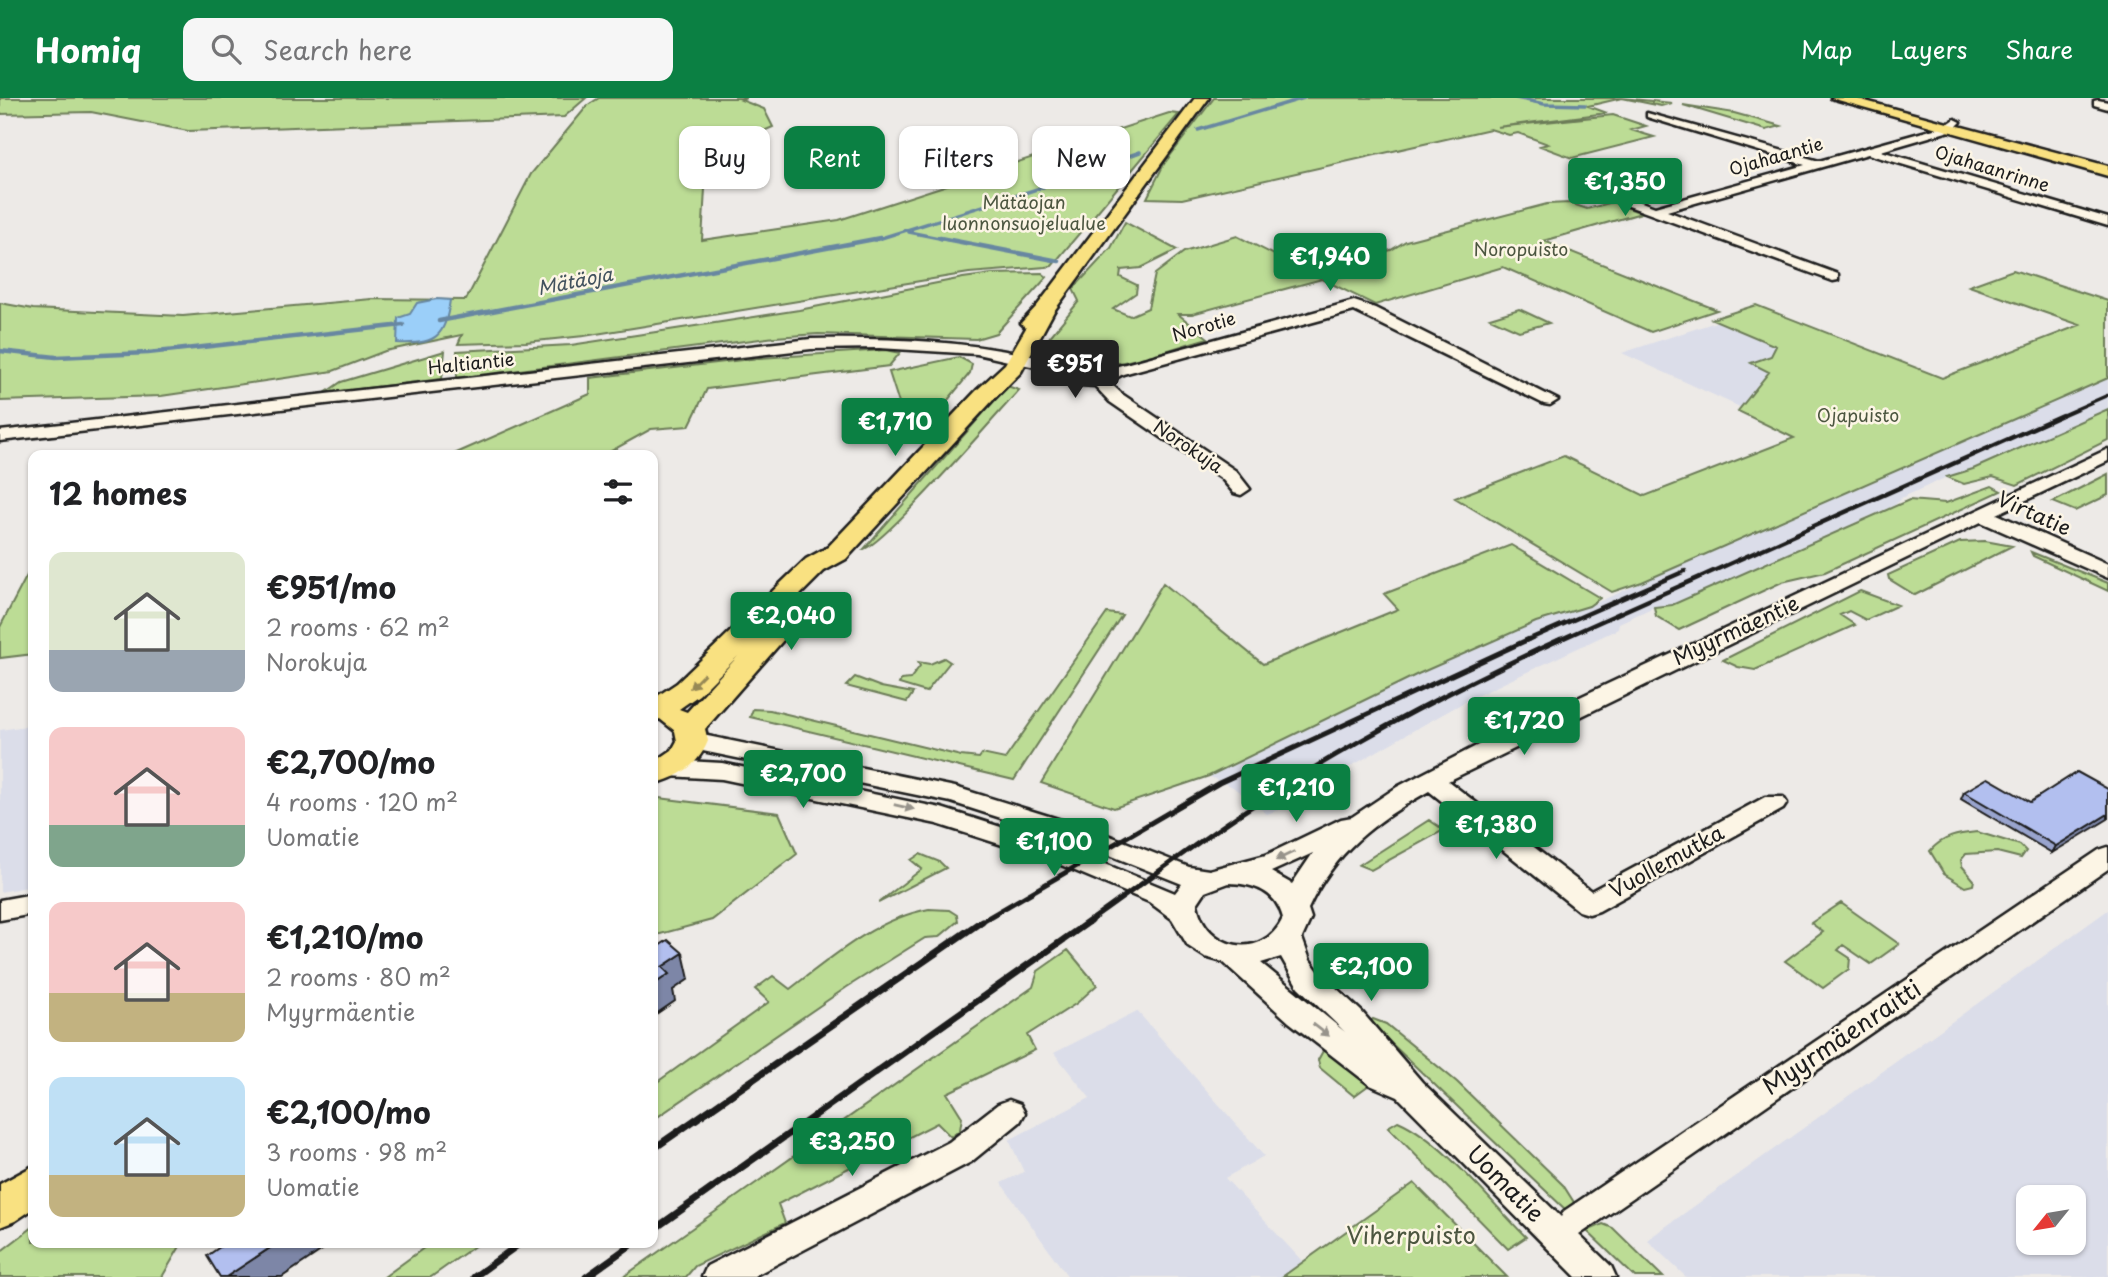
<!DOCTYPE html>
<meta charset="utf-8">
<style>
:root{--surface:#fff;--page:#f6f6f6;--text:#202124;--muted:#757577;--accent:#0b8043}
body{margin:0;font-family:"Playpen Sans",sans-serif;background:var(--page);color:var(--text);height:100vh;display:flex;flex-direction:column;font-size:26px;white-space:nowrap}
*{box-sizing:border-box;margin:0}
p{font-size:23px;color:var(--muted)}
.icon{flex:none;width:38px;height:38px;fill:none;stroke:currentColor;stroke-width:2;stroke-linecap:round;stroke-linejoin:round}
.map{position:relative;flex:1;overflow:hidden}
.drawer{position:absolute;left:28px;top:352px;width:630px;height:798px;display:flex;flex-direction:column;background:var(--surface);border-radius:14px;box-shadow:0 2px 5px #0004}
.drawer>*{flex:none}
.hud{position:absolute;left:679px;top:28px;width:665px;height:63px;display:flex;gap:14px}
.needle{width:46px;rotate:240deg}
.controls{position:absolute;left:2016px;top:1087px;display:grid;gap:14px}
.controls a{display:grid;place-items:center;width:70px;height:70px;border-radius:14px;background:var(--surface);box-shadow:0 2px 5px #0004;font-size:35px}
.price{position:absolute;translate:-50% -60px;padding:0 16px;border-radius:7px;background:var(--accent);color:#fff;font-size:23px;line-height:46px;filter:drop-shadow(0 2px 4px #0008)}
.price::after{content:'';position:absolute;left:50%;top:42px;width:21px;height:16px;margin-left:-10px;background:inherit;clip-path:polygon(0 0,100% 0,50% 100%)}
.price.current{background:#222;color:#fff}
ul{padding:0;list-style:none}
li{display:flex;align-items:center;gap:21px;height:175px;padding:0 21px}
li span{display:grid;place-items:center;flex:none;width:196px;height:140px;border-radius:14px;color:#555}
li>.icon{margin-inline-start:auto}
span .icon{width:84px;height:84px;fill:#fffc;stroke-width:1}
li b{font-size:30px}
h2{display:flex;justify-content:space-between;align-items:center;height:84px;padding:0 21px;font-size:30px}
.tag{padding:0 24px;border-radius:14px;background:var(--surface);box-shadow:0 2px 5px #0004;font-size:24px;line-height:63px}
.tag.current{background:var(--accent);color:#fff}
header{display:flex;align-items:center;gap:42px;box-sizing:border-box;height:98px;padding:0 35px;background:var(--accent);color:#fff}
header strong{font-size:33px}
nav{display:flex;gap:38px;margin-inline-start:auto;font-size:24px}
.search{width:490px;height:63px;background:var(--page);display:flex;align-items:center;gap:18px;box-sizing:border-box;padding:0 24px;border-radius:14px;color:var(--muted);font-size:26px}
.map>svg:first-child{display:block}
.built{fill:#dbdde9;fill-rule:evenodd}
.green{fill:#bcdc95;stroke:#6c7c58;stroke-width:2}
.water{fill:#9bcff9;stroke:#6887a1;stroke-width:2}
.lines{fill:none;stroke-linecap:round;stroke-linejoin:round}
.stream-far1{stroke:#6887a1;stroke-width:3.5}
.stream{stroke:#6887a1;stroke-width:4.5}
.minor-casing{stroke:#1c1c1c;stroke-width:5}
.major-casing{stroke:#1c1c1c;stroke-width:5}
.minor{fill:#fcf5e5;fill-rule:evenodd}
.major{fill:#f9e181;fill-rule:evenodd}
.rail-far3{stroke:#1c1c1c;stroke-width:3.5}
.rail-far2{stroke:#1c1c1c;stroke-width:4.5}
.rail-far1{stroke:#1c1c1c;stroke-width:5}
.rail{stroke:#1c1c1c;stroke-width:7}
.wall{fill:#99a4ce;stroke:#1c1c1c;stroke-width:2}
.shaded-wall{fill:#7d86a7;stroke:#1c1c1c;stroke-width:2}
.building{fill:#b2bfef;stroke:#1c1c1c;stroke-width:2}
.oneway{fill:#968854}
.oneway2{fill:#97938b}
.labels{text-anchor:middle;stroke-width:5;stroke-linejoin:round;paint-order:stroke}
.far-street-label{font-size:18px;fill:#1c1c1c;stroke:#fcf5e5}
.far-park-label{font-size:18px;fill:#4c5640;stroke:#fcf5e5}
.far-water-label{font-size:19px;font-style:italic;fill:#42525e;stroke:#fcf5e5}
.street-label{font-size:21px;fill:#1c1c1c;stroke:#fcf5e5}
.near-street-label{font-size:24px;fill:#1c1c1c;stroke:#fcf5e5}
.near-park-label{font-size:24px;fill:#4c5640;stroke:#fcf5e5}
</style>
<header>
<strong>Homiq</strong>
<div class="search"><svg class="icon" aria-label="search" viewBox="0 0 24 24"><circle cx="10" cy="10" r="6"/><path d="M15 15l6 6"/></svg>Search here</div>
<nav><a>Map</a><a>Layers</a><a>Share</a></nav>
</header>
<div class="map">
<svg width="2108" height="1179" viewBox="0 0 2108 1179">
<rect width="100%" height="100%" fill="#edeae7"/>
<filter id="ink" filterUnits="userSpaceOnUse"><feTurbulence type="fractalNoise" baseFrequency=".0143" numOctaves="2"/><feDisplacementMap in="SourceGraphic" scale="14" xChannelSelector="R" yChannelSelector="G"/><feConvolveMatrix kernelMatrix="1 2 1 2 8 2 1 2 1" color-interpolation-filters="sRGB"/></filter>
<g filter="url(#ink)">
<path class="built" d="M 1722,222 L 1789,249 L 1742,310 L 1622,255 Z
M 2108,280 L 2108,311 L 1973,371 L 1947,379 L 1901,400 L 1895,407 L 1672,507 L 1654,509 L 1619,525 L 1618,531 L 1470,601 L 1407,636 L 1315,689 L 1299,704 L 1267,716 L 1233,689 L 1208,678 L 1418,576 L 1536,524 L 1589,508 Z
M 33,627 L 33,788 L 0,794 L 0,632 Z
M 2108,812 L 2108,1179 L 1686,1179 L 1647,1142 ZM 2028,1099 L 2074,1099 L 2074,1144 L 2028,1144 Z
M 1137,913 L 1264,1058 L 1225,1080 L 1303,1164 L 1282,1179 L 1068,1179 L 1001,1085 L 1024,1074 L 1009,1042 L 1090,1000 L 1054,955 Z"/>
<path class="green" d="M 0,0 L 586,0 L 564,19 L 188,33 L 91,14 L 0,16 Z
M 599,0 L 746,0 L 741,2 L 764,11 L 773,29 L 707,57 L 702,142 L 839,122 L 1169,15 L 1179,16 L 1052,168 L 1046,169 L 969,175 L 584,238 L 526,244 L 458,246 L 462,237 L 385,253 L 333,273 L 161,298 L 0,303 L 0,205 L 33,211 L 183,218 L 372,201 L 466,202 L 531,76 L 588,7 Z
M 1214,0 L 1622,0 L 1672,5 L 1661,8 L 1622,0 L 1588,8 L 1607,15 L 1497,29 L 1613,17 L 1646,28 L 1631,32 L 1654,39 L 1572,60 L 1540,48 L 1548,46 L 1518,35 L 1509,37 L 1490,31 L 1182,101 L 1147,100 L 1164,66 Z
M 1683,7 L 1734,15 L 1781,28 L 1766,32 Z
M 1613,104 L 1641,115 L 1544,143 L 1717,212 L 1651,234 L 1503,169 L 1375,207 L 1322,181 L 1192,216 L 1178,216 L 1208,240 C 1159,253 1090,286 1044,253 L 1044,246 L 1079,203 L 1073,191 L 1111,150 L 1125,124 L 1177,152 L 1141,170 L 1121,172 L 1120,179 L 1137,187 L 1136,195 L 1113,211 L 1130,218 L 1148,210 L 1155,176 L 1184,154 L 1237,138 L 1322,181 L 1359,171 L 1351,165 L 1353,162 L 1391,152 L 1406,143 L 1547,106 L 1570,105 L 1587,111 Z
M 2013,172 L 2108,203 L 2108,280 L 1642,484 L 1612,494 L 1455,400 L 1564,358 L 1645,398 L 1794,340 L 1738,313 L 1769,274 L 1751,265 L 1771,258 L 1776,248 L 1712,221 L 1756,207 L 1942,280 L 2080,227 L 1969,188 Z
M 1042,175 L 1047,179 L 996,235 L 976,241 L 818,236 L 775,239 L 457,280 L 457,253 L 571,247 L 799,212 L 963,180 L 992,176 Z
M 1519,211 L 1549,225 L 1519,233 L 1490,220 Z
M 885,252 L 900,255 L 889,268 L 707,291 L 689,328 L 651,331 L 604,357 L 452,357 L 590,296 L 590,280 L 759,260 Z
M 445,253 L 442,281 L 325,295 L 341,284 Z
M 959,259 L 972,266 L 970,275 L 930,324 L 911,329 L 905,324 L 889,274 Z
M 1007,288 L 1019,292 C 996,318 886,444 864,451 Z
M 2108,311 L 2108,342 L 2017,387 L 1993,379 L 1964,386 L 1947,379 L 1973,371 Z
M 2108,376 L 2108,397 L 2075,413 L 2053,404 Z
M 1992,388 L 2001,393 L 1825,474 L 1782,484 L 1679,532 L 1656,518 L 1654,509 L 1672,507 L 1909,402 L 1946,405 Z
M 1985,443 L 2012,448 L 1915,497 L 1889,481 L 1888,477 L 1960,444 Z
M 1511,447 L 1600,500 L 1589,508 L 1536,524 L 1418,576 L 1209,678 L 1114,710 L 1041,685 L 1163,485 L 1263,566 L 1398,511 L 1384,496 Z
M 2031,454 L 2108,485 L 2108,493 L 2033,458 Z
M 33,466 L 33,556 L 0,560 L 0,529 Z
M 1860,493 L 1898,507 L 1866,522 L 1849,513 L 1840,517 L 1855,527 L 1755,572 L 1738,569 L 1723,562 Z
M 1107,515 L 1122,517 L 1014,682 L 750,619 L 753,611 L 770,612 L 961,658 L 979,660 L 982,656 L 1005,661 Z
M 944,560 L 950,564 L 926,594 L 899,586 L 901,582 L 910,581 L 920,568 L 918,564 L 930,566 Z
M 855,579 L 881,589 L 913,595 L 907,604 L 846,588 Z
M 659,700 L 779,715 L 797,756 L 712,822 L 653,838 L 653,702 Z
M 1429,722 L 1444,732 L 1371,772 L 1359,767 Z
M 1977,734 L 2020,747 L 2026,753 L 2021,760 L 1997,754 L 1966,756 L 1961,762 L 1962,768 L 1974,782 L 1973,787 L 1965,789 L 1944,776 L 1930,753 C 1943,738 1958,736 1977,734 Z
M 920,756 L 940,764 L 946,770 L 878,805 L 922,771 L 911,762 Z
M 1841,805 L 1899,846 L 1871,866 L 1843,847 L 1838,852 L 1850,860 L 1849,871 L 1823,890 L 1785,863 L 1823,834 L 1811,825 Z
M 929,811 L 949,812 L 957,817 L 958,823 L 939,839 L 925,840 L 847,889 L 653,1022 L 653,987 L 769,904 L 755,891 L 773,878 L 790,891 C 832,859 875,821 929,811 Z
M 1068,852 L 1097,887 L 1077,905 L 1027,937 L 1035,952 L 947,995 L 962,1019 L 960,1032 L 951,1039 L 937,1025 L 778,1106 L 785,1125 L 695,1168 L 686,1179 L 623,1179 L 1033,889 L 1038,873 Z
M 1373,921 L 1386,926 L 1457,984 L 1563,1087 L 1575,1106 L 1568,1114 L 1369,924 Z
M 1324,951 L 1369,987 L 1354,998 L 1320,970 L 1318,962 Z
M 1398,1023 C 1442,1042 1491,1104 1526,1139 L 1508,1151 L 1388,1029 Z
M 1414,1085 L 1507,1179 L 1282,1179 Z
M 1603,1126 L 1613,1130 L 1663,1179 L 1635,1179 L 1587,1133 Z
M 33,1129 L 33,1144 L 182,1145 L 162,1179 L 0,1179 L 0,1154 Z
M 432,1144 L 479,1145 L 431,1179 L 384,1179 Z"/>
<path class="water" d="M 437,201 L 450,202 C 445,239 436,247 397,245 L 398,220 L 410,216 L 417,205 Z"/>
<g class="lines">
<path class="stream-far1" d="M 1516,0 L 1544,6 L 1585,7
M 1198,32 L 1304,0
M 909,134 L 949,142
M 875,142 L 1037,91 L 1140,54"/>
<path class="stream" d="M 940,140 L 1059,163
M 439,223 L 880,140
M 0,253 L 56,259 L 148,255 L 403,227"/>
<defs>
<path id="minor" d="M 2098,2 L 2108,4 L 2108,11 L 2094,7 L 2094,3 Z
M 1647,15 L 1819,63 L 1945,28 L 1955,21 L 1961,24 L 1953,32 L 1881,53 L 2108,120 L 2108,128 L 1868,56 L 1667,113 L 1838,176 L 1838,182 L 1833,183 L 1604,99 L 1603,96 L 1609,92 L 1655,109 L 1805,67 L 1647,19 Z
M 1354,203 L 1375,210 L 1558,302 L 1550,307 L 1544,306 L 1354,213 L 1123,276 L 1109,284 L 1122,296 L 1236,373 L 1250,391 L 1241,397 L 1234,395 L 1222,381 L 1110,304 L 1095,288 L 1080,287 L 1080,280 L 1076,278 L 977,256 L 879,250 L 811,251 L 0,343 L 0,333 L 811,241 C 890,240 959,242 1036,259 C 1057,264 1079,267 1099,276 L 1111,270 Z
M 2108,351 L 2108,363 L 1997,416 L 2108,466 L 2108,480 L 1981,424 L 1448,683 L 1591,793 L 1765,699 L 1783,699 L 1787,705 L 1783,711 L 1599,813 L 1589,816 L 1579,813 L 1429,693 C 1374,724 1335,753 1308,811 L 1311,820 L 1302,840 L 1310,862 L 1318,873 L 1361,913 L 1422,984 L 1561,1119 L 1564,1113 L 2099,752 L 2108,749 L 2108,771 L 1579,1137 L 1611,1168 L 1616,1179 L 1576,1179 L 1398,999 L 1370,987 L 1289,924 L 1223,864 L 1205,859 L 1188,848 L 1172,821 L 1149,804 L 1049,762 L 937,726 L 722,681 L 668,678 L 659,676 L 656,670 L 659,664 L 668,662 L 722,665 L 941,710 L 1067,750 L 1175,795 L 1182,786 L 1082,746 L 951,704 L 693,651 L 685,648 L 681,643 L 685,638 L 693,635 L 955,689 L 1100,734 L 1189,769 L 1209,772 L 1266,757 L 1341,721 L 1352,719 L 1397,689 L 1484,644 ZM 1313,755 L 1292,786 L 1271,774 ZM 1229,785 C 1255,786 1276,793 1283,820 C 1263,864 1205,852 1197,806 L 1205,794 ZM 1281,859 L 1298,889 L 1345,934 L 1261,865 Z
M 33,796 L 33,816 L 0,822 L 0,802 Z
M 1009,1002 L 1020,1006 L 1025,1015 L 1020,1024 L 971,1064 L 752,1179 L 702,1179 L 707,1168 L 949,1044 L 998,1006 Z"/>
<path id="major" d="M 1195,0 L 1209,0 L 1054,213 L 1021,274 L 994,301 L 846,461 L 824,473 L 789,508 L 803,509 L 807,515 L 705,631 L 708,643 C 698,668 678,680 653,686 L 653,665 L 672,652 L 677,643 L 675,633 L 660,621 L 653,623 L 653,601 L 677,585 L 806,461 L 828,449 L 978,291 L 1005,266 L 1026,230 L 1021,225 L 1037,208 ZM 738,558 L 687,614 L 679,611 L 699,597 Z
M 1831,0 L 1854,0 L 2108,68 L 2108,78 Z
M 33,1068 L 33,1111 L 15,1123 L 0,1129 L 0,1086 Z"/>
</defs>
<use href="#minor" class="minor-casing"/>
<use href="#major" class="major-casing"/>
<use href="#minor" class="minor"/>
<use href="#major" class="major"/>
<path class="rail-far3" d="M 2058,319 L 2108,297"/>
<path class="rail-far2" d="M 1525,543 L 1685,473
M 1557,543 L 2062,317"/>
<path class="rail-far1" d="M 979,825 L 1219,685 L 1529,541
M 1087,825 C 1144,785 1199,742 1257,705 C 1354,643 1456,589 1561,541"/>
<path class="rail" d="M 653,1051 L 982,823
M 653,1132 L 1090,823
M 474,1179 L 522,1144
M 586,1179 L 635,1144"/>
</g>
<path class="wall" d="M 2108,691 L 2052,755 L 1961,701 L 1964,694 L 2030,704 Z"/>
<path class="shaded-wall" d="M 2108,716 L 2108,721 L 2052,755 L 2056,748 Z
M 683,855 L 689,881 L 673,892 L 675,903 L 653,918 L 653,887 L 662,869 Z
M 279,1144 L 334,1144 L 282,1179 L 226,1179 Z"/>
<path class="building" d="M 2077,674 L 2108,691 L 2108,716 L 2056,748 L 1964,694 L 1988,680 L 2030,704 Z
M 668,842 L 683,855 L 662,869 L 669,876 L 653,887 L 653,850 L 654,851 Z
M 227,1144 L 279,1144 L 226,1179 L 220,1179 L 207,1158 Z"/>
<defs><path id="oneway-solid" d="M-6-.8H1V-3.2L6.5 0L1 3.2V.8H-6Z" transform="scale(1.75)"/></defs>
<use class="oneway" href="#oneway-solid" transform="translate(697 583) rotate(135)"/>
<g class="oneway2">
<use href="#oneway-solid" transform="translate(904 709) rotate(13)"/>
<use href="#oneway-solid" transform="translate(1285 758) rotate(154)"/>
<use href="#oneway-solid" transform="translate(1321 932) rotate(37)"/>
</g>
</g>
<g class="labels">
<g class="far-street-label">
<text transform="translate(1776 59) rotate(-16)" y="6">Ojahaantie</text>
<text transform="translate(1992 71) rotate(17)" y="6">Ojahaanrinne</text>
<text transform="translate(1204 229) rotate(-16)" y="6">Norotie</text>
<text transform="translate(471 266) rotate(-6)" y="6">Haltiantie</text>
<text transform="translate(1188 349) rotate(34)" y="6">Norokuja</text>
</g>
<g class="far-park-label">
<text x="1024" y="111">Mätäojan<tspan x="1024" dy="21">luonnonsuojelualue</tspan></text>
<text x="1521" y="158">Noropuisto</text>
<text x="1858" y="324">Ojapuisto</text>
</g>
<g class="far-water-label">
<text transform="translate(575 183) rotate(-11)" y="7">Mätäoja</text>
</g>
<g class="street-label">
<text transform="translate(2034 416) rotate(24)" y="7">Virtatie</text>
<text transform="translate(1736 533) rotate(-25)" y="7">Myyrmäentie</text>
<text transform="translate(1667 764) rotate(-29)" y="7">Vuollemutka</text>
</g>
<g class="near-street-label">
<text transform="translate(1842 940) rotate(-34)" y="8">Myyrmäenraitti</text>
<text transform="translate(1505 1086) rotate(45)" y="8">Uomatie</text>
</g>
<g class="near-park-label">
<text x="1411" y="1146">Viherpuisto</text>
</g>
</g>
</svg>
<div class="controls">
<a><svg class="needle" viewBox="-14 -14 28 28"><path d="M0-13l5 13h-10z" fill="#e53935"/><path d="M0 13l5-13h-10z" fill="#757577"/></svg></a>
</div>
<b class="price" style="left:1625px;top:120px">€1,350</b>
<b class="price" style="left:1330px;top:195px">€1,940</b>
<b class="price current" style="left:1075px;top:302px">€951</b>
<b class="price" style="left:895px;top:360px">€1,710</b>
<b class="price" style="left:791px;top:554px">€2,040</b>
<b class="price" style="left:1524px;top:659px">€1,720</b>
<b class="price" style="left:803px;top:712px">€2,700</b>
<b class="price" style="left:1296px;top:726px">€1,210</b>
<b class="price" style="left:1496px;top:763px">€1,380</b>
<b class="price" style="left:1054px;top:780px">€1,100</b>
<b class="price" style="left:1371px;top:905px">€2,100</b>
<b class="price" style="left:852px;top:1080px">€3,250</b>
<div class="hud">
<a class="tag">Buy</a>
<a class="tag current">Rent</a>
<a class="tag">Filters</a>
<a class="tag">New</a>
</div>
<section class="drawer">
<h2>12 homes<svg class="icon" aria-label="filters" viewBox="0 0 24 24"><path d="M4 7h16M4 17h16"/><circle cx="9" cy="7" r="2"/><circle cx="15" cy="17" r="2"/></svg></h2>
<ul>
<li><span style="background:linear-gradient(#dfe7d0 70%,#9aa5b1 0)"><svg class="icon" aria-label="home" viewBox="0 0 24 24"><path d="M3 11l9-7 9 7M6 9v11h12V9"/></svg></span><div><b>€951/mo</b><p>2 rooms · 62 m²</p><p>Norokuja</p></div></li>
<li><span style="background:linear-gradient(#f6c9c9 70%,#7fa58c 0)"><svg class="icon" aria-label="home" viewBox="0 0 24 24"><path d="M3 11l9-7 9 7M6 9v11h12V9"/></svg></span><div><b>€2,700/mo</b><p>4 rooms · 120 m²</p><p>Uomatie</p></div></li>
<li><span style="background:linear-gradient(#f6c9c9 65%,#c2b280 0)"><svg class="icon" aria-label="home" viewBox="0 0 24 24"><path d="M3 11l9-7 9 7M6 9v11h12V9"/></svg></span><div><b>€1,210/mo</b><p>2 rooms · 80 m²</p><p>Myyrmäentie</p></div></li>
<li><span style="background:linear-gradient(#bfe0f5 70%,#c2b280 0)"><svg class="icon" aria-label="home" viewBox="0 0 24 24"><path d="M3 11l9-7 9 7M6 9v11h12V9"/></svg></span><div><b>€2,100/mo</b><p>3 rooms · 98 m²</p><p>Uomatie</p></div></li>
</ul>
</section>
</div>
